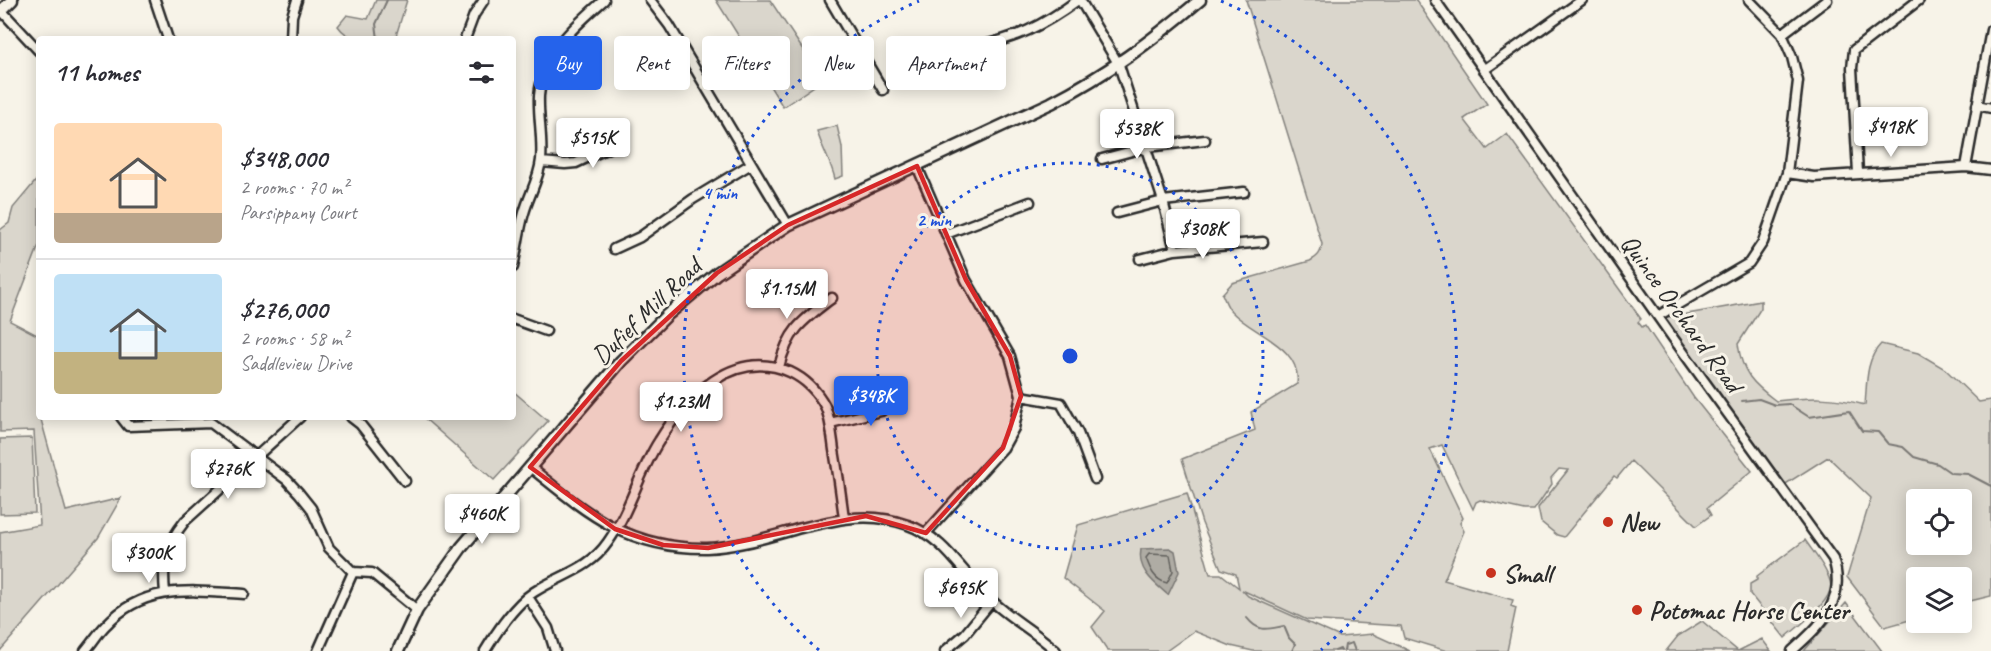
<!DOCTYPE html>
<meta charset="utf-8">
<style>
:root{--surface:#fff;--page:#f7f7f7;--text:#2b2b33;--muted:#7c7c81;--line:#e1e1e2;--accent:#2563eb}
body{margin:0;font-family:Caveat,sans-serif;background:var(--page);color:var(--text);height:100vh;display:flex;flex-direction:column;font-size:22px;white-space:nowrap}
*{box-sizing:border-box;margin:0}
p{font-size:20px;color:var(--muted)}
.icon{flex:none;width:33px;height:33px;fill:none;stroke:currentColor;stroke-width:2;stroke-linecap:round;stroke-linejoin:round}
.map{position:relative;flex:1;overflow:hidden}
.sheet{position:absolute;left:36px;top:36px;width:480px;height:384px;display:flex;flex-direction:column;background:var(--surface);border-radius:6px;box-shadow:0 3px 15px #0003}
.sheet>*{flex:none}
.guide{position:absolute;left:534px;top:36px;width:570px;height:54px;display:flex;gap:12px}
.fabs{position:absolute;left:1906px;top:489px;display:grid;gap:12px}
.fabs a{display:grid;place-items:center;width:66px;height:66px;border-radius:6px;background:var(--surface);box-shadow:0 3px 15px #0003;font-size:30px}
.price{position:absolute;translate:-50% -51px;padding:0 14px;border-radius:6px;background:#fff;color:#222;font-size:20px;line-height:39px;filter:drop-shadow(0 2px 3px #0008)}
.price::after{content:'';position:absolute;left:50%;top:36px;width:18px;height:14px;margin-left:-9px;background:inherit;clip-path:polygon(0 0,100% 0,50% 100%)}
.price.current{background:var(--accent);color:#fff}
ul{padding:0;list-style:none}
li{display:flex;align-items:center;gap:18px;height:150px;padding:0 18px}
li+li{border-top:2px solid var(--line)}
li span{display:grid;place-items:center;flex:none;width:168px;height:120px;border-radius:6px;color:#555}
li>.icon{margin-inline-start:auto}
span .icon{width:72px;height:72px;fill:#fffc;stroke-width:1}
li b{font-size:26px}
h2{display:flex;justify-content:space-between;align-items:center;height:72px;padding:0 18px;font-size:26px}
.pill{padding:0 21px;border-radius:6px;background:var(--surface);box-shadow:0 3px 15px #0003;font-size:21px;line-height:54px}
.pill.current{background:var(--accent);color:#fff}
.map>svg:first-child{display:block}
.green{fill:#dad6cc;stroke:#82807c;stroke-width:1.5;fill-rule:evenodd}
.water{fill:#afaca4;stroke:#7a7874;stroke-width:1.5}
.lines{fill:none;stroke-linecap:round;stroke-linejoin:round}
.shore{stroke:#605f5b;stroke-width:1.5}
.stream{stroke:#7a7874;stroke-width:2}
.minor-casing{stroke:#2b2b2b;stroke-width:13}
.major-casing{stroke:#2b2b2b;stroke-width:15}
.minor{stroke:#f7f3e8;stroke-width:8}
.major{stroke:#f7f3e8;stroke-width:10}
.marked{fill:#d62828;fill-opacity:0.2;stroke:#d62828;stroke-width:4.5;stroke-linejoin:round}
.ring{fill:none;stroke:#1d4ed8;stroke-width:3;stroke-dasharray:3 6}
.poi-dot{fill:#c8321e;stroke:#f7f3e8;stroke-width:2}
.labels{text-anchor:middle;stroke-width:6;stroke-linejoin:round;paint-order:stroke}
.street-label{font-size:26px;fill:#2b2b2b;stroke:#f7f3e8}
.poi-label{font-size:26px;font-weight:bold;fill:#2b2b2b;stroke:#f7f3e8;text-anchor:start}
.centre{fill:#1d4ed8;stroke:#f7f3e8;stroke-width:3}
.ring-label{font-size:18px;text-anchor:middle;font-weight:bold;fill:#1d4ed8;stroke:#f7f3e8;stroke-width:6;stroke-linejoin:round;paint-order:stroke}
</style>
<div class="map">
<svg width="1991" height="651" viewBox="0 0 1991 651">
<rect width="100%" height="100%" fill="#f7f3e8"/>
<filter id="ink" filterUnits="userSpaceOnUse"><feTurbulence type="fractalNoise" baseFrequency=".0167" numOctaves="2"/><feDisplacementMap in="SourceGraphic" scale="12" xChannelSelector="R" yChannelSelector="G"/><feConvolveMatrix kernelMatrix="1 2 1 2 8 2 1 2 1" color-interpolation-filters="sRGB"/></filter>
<g filter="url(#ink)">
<path class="green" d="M 376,0 L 407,0 L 395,39 C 374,39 351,45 338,26 L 347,15 L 368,19 Z
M 716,0 L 770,0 L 823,80 L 783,107 Z
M 1246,0 L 1416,0 L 1487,104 L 1464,119 L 1487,149 L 1507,134 L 1641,319 L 1638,322 L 1642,327 L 1645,325 L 1694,398 L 1752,471 L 1707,508 L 1711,515 L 1696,526 L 1631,461 L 1617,478 L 1614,476 L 1564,537 L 1557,535 L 1541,522 L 1538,508 L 1568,470 L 1559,469 L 1551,478 L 1552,484 L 1534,510 L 1524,510 L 1480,500 L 1476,502 L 1473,509 L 1442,445 L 1430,449 L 1463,518 L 1460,523 L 1464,531 L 1444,580 L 1513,600 L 1511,606 L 1516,608 L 1507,651 L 1447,651 L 1404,638 L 1401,626 L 1307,620 L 1242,590 L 1248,596 L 1340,637 L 1373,634 L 1410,651 L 1253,651 L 1231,646 L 1194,631 L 1166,651 L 1108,651 L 1092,627 L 1105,611 L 1063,578 L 1078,525 L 1187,493 L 1210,574 L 1221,574 L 1239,588 L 1236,574 L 1221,569 L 1202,523 L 1182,459 L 1255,430 L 1251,412 L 1297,384 C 1302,346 1253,335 1231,311 C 1227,307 1225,300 1222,294 L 1232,283 L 1310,261 C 1318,257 1321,253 1322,244 Z
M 837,126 L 842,147 L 843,176 L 835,179 C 831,162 822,148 817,131 Z
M 39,177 L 39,245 L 10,321 L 39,336 L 39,404 L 37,405 L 66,511 L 121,498 L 98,538 L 0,651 L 0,532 L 40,525 L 34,431 L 0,432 L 0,230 L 9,223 L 13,208 Z
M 1761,301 L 1761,308 L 1738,344 C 1742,373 1753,384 1776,401 C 1811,397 1831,396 1865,405 C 1867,385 1865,360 1881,344 L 1918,353 L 1945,369 L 1979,402 L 1991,400 L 1991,596 L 1962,603 L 1962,578 L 1917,578 L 1917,618 L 1885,627 L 1847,577 L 1871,498 L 1828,457 L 1781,487 L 1656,314 L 1670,317 ZM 1917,500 L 1962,500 L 1962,544 L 1917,544 Z
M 513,391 L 548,421 L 494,480 L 423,417 L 513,417 Z
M 32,438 L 35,513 L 0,514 L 0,439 Z
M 1805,540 C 1813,552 1826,567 1830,581 C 1837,599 1797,627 1785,638 L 1750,594 L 1750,584 L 1757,580 L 1757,576 Z
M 1846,603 L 1882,651 L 1804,651 Z
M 1702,621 L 1738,651 L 1762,639 L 1771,651 L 1666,651 L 1678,636 Z"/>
<path class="water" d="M 1170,548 L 1175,551 L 1179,572 L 1168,595 C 1153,582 1137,570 1141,549 Z"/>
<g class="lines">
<path class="shore" d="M 1149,554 L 1170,555 L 1173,571 L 1167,583 C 1154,580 1150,569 1146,558 Z"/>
<path class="stream" d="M 378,39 L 376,24 L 387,0
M 1742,401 L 1759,399 L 1775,405 L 1789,404 L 1809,417 L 1849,411 L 1862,431 L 1878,432 L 1888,444 L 1903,447 L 1914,457 L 1938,464 L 1951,473 L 1968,474 L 1991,486
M 1247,618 C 1259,633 1267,629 1284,626 L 1289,638 L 1295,644 L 1292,651
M 1335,651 L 1340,649 L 1341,651
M 1344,651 L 1345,645 L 1352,643 L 1355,651"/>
<defs>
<path id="minor" d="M 155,0 L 168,39
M 650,0 L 669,25 L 788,225
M 830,0 L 883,90
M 1080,0 L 1119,65 L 1163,201 L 1175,250
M 1435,0 L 1673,338 L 1833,559 C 1847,601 1821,625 1792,651
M 0,9 L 39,51
M 1782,34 L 1827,0
M 291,39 L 292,16 L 297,0
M 465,39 L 474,15 L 484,0
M 972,48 C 1017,38 1041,27 1078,0
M 1484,70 L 1582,0
M 1977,105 L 1991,108
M 1102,159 L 1147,147 L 1205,140
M 541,162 L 565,164 L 576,163 L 608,148 L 615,141 L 619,131
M 917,166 L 966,280 L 1010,356 L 1021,396 L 1014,428 L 1003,448 L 926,533
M 1966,167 L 1991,30
M 1787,173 L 1814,177 L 1966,167 L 1991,170
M 1858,173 L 1852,68 L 1854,50 L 1919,0
M 1117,213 L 1163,201 L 1244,192
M 946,234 L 1030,202
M 614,249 L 640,237 L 693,199 L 751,164
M 1140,259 L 1175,250 L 1263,242
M 513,267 C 517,249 519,230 524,213 C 529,195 539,179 541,160 C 543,139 538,117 539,96 C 543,52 574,27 604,0
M 1658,316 L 1749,263 L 1763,242 L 1787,173 L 1798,81 L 1792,57 L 1782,34 L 1749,0
M 513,319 L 546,331
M 779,367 C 788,330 803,320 832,298
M 1021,396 L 1061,403 L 1078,433 L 1095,479
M 121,417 L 128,426 L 211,423 L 287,480 L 299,493 L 311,508 L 329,548 L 353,572 L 372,573 L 417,610
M 351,417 L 360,424 L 405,481
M 830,423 L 881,411 L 896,398
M 530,467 C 588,514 628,549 707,548 C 738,547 771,536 801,528 C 839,519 870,511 908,525 C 946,538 963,575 991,600 C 1011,619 1036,632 1056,651
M 165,593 C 162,562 165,546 185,521 L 300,417
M 528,597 L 548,628 L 555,651
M 85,651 C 92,643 98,633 106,625 C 145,583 193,591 244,594
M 318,651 L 353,572
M 485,651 C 497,631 514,605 534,592 C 561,574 588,571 608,542 C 630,511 639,472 659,441 C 686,397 734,347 790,372 C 805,379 817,391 825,406 C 831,420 832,436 834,450 C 838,473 841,495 844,518
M 945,651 L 965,634 L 992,601"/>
<path id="major" d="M 0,12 L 12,0
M 398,651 L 417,610 L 461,548 L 621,361 L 667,315 L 717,273 L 788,225 L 1051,103 C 1109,73 1150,42 1200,0"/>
</defs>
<use href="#minor" class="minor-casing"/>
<use href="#major" class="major-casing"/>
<use href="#minor" class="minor"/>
<use href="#major" class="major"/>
</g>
</g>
<path class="marked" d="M 917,166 L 966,280 L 1010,356 L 1021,396 L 1003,448 L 926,533 L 866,516 L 708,548 L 663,545 L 615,529 L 530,467 L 621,361 L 717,273 L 788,225 Z"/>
<g class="ring">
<circle cx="1070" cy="356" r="193"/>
<path d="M819 650A386 386 0 0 1 919 1M1221 1A386 386 0 0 1 1321 650"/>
</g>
<g class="poi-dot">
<circle cx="1608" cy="522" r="6"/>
<circle cx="1491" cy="573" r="6"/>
<circle cx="1637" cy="610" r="6"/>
</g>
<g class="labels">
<g class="street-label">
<text transform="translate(646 311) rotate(-44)" y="9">Dufief Mill Road</text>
<text transform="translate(1682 313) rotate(54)" y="9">Quince Orchard Road</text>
</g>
<g class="poi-label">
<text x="1620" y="531">New</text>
<text x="1503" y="582">Small</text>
<text x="1649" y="619">Potomac Horse Center</text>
</g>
</g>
<circle cx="1070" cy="356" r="9" class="centre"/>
<g class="ring-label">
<text x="720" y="199">4 min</text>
<text x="934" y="226">2 min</text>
</g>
</svg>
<div class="fabs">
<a><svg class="icon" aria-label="locate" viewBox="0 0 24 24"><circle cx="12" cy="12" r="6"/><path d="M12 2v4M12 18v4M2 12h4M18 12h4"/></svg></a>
<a><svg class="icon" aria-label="layers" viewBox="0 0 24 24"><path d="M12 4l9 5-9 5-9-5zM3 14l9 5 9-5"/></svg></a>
</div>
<b class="price" style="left:1891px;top:158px">$418K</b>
<b class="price" style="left:1137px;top:160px">$538K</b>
<b class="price" style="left:593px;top:169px">$515K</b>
<b class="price" style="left:1203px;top:260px">$308K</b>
<b class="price" style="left:787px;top:320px">$1.15M</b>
<b class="price current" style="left:871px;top:427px">$348K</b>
<b class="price" style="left:681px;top:433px">$1.23M</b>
<b class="price" style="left:228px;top:500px">$276K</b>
<b class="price" style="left:482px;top:545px">$460K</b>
<b class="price" style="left:149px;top:584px">$300K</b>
<b class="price" style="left:961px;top:619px">$695K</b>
<div class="guide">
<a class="pill current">Buy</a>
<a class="pill">Rent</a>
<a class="pill">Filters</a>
<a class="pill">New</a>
<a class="pill">Apartment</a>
</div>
<section class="sheet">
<h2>11 homes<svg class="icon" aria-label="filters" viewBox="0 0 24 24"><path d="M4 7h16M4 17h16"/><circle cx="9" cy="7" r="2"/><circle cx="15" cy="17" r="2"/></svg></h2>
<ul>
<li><span style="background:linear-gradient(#ffd9b3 75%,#b9a48a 0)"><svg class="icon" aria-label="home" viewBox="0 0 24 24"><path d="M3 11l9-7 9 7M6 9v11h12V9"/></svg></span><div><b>$348,000</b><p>2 rooms · 70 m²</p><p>Parsippany Court</p></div></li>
<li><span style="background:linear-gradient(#bfe0f5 65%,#c2b280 0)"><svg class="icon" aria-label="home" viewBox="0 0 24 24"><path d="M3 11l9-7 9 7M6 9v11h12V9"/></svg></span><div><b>$276,000</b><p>2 rooms · 58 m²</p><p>Saddleview Drive</p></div></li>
</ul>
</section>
</div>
